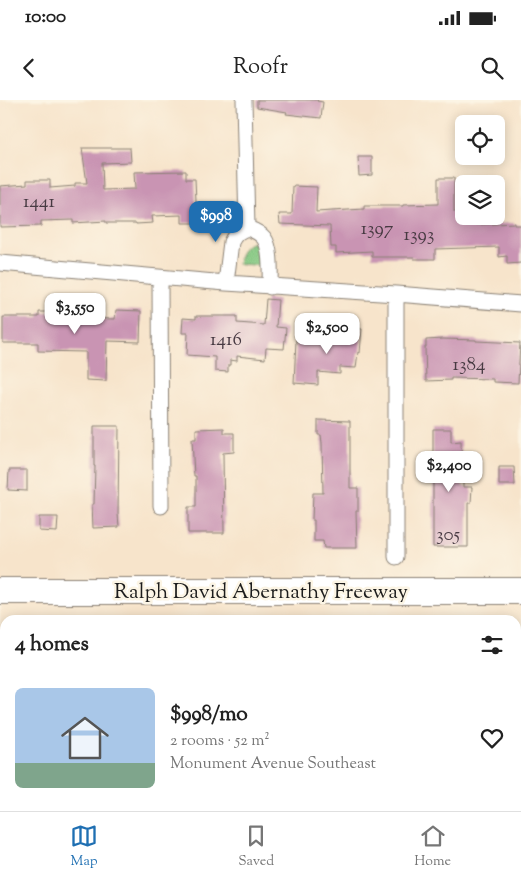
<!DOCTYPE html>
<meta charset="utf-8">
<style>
:root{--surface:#fff;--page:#f2f2f2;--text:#222;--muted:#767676;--line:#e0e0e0;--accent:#1f6fb2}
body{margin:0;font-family:"Sorts Mill Goudy",serif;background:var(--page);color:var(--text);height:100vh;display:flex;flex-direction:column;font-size:19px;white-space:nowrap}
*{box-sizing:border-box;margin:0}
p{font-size:16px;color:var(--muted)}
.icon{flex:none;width:28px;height:28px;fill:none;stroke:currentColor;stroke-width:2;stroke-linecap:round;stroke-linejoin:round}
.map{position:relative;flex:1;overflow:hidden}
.side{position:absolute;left:0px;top:515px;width:521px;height:196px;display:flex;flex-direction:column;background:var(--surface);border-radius:15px 15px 0 0;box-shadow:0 2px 12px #0003}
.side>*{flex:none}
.tools{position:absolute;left:455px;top:15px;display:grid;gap:10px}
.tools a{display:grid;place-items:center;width:50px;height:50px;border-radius:8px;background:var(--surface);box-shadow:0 2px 12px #0003;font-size:25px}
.price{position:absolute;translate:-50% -42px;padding:0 11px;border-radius:10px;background:#fff;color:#222;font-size:16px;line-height:32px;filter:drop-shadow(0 1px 2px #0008)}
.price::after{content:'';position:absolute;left:50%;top:30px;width:15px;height:11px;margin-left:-8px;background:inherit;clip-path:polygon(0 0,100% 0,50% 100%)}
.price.selected{background:var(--accent);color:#fff}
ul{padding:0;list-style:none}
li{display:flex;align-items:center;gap:15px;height:125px;padding:0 15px}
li+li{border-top:1px solid var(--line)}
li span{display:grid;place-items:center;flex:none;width:140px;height:100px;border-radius:8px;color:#555}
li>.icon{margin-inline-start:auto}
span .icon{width:60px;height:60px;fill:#fffc;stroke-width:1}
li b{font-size:21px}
h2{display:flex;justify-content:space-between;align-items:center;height:60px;padding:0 15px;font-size:21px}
.status{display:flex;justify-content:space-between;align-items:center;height:35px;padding:0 25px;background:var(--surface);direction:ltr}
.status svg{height:14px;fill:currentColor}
header{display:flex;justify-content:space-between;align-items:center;height:65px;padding:0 15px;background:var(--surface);font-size:22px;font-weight:600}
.dock{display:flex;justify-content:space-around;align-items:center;height:70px;border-top:1px solid var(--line);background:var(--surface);font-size:14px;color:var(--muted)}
.dock a{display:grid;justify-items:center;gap:2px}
.dock .selected{color:var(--accent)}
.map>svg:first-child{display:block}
.green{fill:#82c680;stroke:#4f714e}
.building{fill:#c994b3}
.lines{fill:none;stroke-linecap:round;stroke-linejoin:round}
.minor-casing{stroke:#8a8074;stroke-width:17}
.motorway-casing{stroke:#8a8074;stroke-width:28}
.minor{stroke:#fff;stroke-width:15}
.motorway{stroke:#fff;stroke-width:26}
.labels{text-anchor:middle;stroke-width:5;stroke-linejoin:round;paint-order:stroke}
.number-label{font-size:19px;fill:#473a42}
.street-label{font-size:21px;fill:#1c1c1c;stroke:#fcf5e5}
</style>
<div class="status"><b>10:00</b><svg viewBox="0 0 49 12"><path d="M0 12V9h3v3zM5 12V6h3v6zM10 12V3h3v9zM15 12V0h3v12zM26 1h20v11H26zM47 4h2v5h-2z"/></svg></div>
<header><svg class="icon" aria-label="back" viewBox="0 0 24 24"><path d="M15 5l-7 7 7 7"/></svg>Roofr<svg class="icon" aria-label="search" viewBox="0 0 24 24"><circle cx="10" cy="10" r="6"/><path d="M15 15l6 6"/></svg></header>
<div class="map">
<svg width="521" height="711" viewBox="0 0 521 711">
<rect width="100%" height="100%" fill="#fcf5e5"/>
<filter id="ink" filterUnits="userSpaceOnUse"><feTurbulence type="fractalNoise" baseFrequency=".02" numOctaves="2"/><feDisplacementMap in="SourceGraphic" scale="10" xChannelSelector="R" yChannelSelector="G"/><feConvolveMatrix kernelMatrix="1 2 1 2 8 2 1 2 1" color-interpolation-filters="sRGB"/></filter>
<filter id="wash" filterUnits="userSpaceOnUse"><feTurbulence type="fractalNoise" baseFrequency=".0096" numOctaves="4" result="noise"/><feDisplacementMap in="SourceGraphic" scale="20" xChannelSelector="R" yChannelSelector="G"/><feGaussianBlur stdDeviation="1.12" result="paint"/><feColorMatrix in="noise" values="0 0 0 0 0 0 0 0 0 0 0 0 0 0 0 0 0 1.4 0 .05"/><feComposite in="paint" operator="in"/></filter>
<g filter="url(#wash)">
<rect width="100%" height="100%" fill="#f7e4cb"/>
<path class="green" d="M 251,143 L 255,143 L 260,145 L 266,166 L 238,164 C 240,155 242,146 251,143 Z"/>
<g id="blocks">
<path class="building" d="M 257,0 L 318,0 L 317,1 L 323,2 L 321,18 L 286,14 L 287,12 L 257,7 Z
M 82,48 L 130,48 L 131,62 L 102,63 L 103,90 L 135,89 L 134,72 L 186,71 L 186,79 L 195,79 L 197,123 L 182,123 L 182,115 L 152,116 L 153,123 L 136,124 L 136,123 L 106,123 L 106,121 L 73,123 L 73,120 L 41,121 L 41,126 L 0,127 L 0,86 L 27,84 L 27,80 L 50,80 L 50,88 L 75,86 L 75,83 L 87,83 Z
M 358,57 L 372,57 L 372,75 L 359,76 Z
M 438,78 L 454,78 L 454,112 L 464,112 L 464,116 L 476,116 L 477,125 L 514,123 L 514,125 L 521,125 L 521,163 L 507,164 L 507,156 L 499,157 L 499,147 L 435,149 L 435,159 L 414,159 L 414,157 L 372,157 L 372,151 L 336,153 L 336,147 L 331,147 L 330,126 L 280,124 L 279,114 L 292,114 L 293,86 L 317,87 L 316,112 L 364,109 L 364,106 L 403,106 L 403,105 L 438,104 Z
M 266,199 L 278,200 L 276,227 L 286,228 L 284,249 L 266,248 L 265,259 L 237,256 L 237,261 L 230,260 L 230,265 L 228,265 L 228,272 L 215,271 L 215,257 L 187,255 L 188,233 L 182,233 L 183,218 L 196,219 L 196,216 L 237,216 L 237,223 L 264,225 Z
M 116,210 L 141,211 L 140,242 L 107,241 L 106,281 L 86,280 L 86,252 L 38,251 L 38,243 L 3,243 L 3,217 L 39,217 L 39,212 L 64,212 L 64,218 L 115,219 Z
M 340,227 L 362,229 L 360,253 L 358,252 L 356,268 L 340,267 L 340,274 L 318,272 L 318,285 L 294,283 L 296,240 L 331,242 L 332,230 L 340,231 Z
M 443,239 L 476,240 L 476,241 L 520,243 L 518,283 L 493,282 L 493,279 L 451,278 L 451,280 L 426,281 L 425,247 L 426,247 L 426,240 Z
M 318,320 L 350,321 L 350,388 L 358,388 L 358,411 L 356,411 L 357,448 L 324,448 L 323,441 L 314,441 L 314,420 L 312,420 L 313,393 L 323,393 L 322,343 L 321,335 L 318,335 Z
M 94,326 L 119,326 L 118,414 L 119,427 L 93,428 L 92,404 L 94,404 L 95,366 L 94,366 Z
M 224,328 L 224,333 L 234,333 L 234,352 L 223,353 L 224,433 L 188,433 L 188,407 L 196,407 L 196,376 L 194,376 L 192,339 L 196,339 L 196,329 Z
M 433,329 L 451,329 L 451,342 L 461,341 L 462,377 L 463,377 L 463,387 L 472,387 L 471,403 L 468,403 L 468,447 L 433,447 Z
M 499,367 L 514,367 L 515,385 L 499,385 Z
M 9,370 L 27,370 L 27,391 L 8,390 Z
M 39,417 L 58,417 L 57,432 L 39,431 Z"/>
</g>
</g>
<g filter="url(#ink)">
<use href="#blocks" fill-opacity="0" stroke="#8a8074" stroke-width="1"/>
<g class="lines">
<defs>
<path id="minor" d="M 244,0 L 247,128
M 247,128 C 253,130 260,133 264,138 C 272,149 270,174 270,187
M 0,163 L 226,183 L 396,194 L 521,204
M 160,178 L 161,406
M 226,183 L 231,142 C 235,134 239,131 247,128
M 396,194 L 396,457
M 167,706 L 167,711
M 274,711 L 394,707"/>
<path id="motorway" d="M 0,491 L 521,491
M 0,562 L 5,562
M 516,563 L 521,563"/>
</defs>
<use href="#minor" class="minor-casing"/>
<use href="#motorway" class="motorway-casing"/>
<use href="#minor" class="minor"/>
<use href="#motorway" class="motorway"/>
</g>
</g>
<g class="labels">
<g class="number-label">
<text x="39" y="107">1441</text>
<text x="377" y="134">1397</text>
<text x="419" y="140">1393</text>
<text x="226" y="245">1416</text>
<text x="469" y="270">1384</text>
<text x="448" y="440">305</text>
</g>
<g class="street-label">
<text x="261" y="498">Ralph David Abernathy Freeway</text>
</g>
</g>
</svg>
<div class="tools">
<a><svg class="icon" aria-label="locate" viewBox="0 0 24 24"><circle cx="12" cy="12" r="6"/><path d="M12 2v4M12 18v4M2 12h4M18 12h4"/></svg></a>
<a><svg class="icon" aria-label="layers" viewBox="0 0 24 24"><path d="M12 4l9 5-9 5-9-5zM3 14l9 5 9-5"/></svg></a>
</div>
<b class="price selected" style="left:216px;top:143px">$998</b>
<b class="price" style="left:75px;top:235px">$3,550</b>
<b class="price" style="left:327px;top:255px">$2,500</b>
<b class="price" style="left:449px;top:393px">$2,400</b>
<section class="side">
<h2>4 homes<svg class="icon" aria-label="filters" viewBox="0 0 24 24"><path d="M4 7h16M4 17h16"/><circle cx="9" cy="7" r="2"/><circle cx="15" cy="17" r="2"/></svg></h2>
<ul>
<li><span style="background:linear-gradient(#a9c7e8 75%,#7fa58c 0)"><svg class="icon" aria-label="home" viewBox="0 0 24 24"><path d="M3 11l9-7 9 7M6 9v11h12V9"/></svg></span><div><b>$998/mo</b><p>2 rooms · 52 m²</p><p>Monument Avenue Southeast</p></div><svg class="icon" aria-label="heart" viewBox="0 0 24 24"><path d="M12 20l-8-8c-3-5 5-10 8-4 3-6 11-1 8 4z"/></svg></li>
</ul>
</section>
</div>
<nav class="dock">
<a class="selected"><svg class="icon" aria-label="map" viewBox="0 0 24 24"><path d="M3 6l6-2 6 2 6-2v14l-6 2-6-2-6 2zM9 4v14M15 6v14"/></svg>Map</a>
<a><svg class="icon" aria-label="saved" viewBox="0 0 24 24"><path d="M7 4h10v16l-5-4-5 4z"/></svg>Saved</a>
<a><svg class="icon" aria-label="home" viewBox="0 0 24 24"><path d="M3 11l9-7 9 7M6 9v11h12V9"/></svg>Home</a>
</nav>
